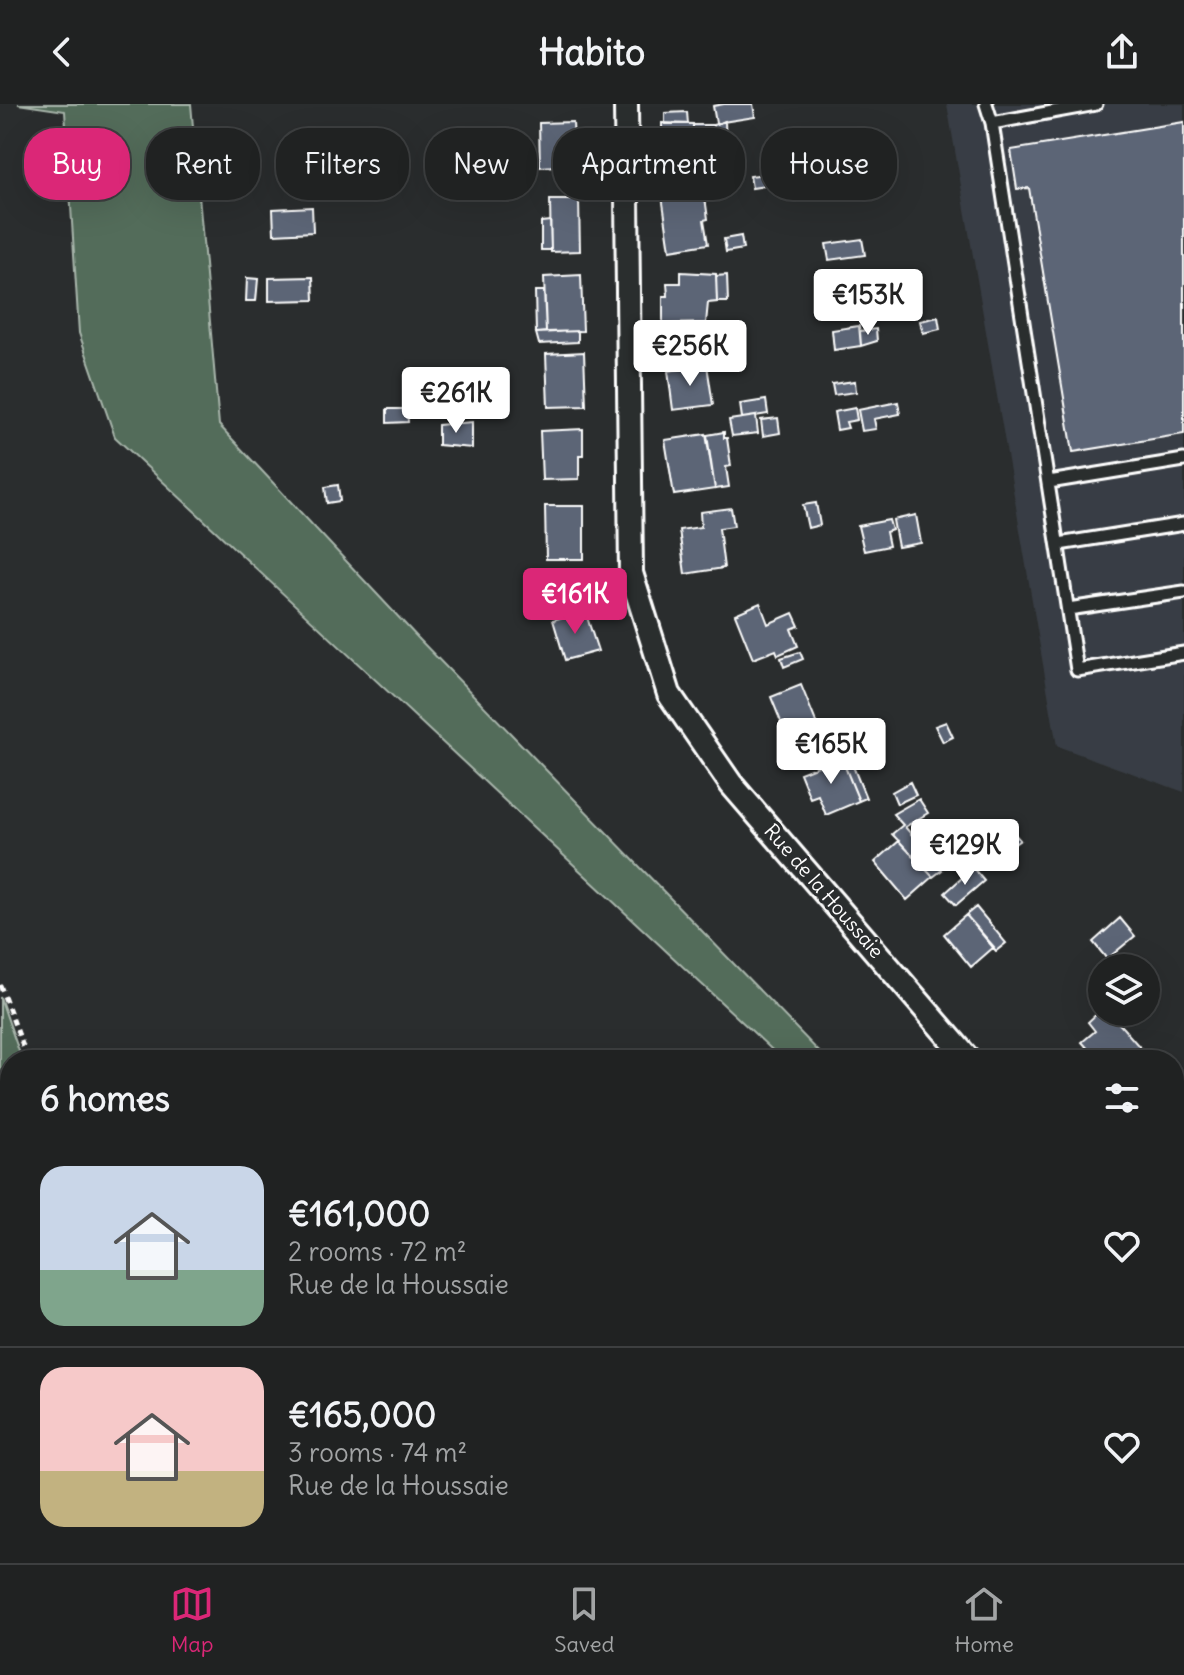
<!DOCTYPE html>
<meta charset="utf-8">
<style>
:root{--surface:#202222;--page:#282a2a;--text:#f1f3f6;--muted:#a2a4a5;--line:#3d3f40;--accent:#db2777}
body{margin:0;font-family:Delius,sans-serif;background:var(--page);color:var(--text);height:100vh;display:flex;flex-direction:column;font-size:30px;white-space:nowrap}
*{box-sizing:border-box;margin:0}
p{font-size:26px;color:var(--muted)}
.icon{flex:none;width:44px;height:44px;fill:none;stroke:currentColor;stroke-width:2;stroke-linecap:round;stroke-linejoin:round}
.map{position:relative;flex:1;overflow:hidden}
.panel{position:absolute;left:0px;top:946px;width:1184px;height:514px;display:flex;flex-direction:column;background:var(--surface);border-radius:32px 32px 0 0;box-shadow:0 8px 32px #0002,0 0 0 2px var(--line)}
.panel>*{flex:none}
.top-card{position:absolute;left:24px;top:24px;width:1136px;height:72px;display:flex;gap:16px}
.tools{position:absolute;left:1088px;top:850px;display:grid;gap:16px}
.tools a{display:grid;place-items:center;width:72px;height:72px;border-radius:50%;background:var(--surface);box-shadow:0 8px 32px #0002,0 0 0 2px var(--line);font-size:40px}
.price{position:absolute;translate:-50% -68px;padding:0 18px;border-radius:8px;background:#fff;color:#222;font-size:26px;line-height:52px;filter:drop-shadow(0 2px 4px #0008)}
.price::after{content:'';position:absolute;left:50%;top:48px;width:24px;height:18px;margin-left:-12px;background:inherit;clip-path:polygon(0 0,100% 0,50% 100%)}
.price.current{background:var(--accent);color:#fff}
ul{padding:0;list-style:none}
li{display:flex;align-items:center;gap:24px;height:200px;padding:0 40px}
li+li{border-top:2px solid var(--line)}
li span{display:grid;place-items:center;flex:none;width:224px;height:160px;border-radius:24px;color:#555}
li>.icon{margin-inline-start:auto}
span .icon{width:96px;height:96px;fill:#fffc;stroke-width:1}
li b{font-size:34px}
h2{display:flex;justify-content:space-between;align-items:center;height:96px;padding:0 40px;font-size:34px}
.chip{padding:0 28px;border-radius:32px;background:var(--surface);box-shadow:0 8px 32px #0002,0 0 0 2px var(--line);font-size:28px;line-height:72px}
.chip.current{background:var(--accent);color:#fff}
header{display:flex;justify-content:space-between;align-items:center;height:104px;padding:0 40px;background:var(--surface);font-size:36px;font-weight:700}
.menu{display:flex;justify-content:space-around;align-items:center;height:112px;border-top:2px solid var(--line);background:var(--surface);font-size:22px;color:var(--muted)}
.menu a{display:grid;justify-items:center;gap:4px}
.menu .current{color:var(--accent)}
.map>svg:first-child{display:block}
.built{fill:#393e44}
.green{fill:#536c5a;stroke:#a9b6ac;stroke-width:2}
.building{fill:#5c6576;stroke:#fff;stroke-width:2}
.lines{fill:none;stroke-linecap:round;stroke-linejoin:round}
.service-casing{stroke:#fff;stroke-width:17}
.minor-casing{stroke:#fff;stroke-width:28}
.path{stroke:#fff;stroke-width:5;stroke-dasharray:6 6;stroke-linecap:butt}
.service{stroke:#2a2d2e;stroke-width:11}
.minor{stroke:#2a2d2e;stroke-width:22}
.labels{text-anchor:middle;stroke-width:6;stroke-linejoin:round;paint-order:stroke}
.street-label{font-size:20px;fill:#fff;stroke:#2a2d2e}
</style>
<header><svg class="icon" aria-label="back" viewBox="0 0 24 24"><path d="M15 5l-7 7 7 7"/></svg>Habito<svg class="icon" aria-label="share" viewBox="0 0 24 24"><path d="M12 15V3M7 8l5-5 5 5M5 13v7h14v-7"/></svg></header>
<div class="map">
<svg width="1184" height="1459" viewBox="0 0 1184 1459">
<rect width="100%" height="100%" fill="#2a2d2e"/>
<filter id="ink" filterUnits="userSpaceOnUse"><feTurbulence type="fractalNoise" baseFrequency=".0125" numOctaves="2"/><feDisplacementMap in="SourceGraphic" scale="16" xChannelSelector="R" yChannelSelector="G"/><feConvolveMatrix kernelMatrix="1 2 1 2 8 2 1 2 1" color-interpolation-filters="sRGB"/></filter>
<g filter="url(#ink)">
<path class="built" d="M 947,0 L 1184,0 L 1184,688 L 1057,642 Z"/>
<path class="green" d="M 18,0 L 191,0 L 219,321 L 419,535 L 827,956 L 783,956 L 115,333 L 79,229 L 65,7 Z
M 0,893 L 22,956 L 10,956 L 10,974 L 0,977 Z
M 167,1450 L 1060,1450 L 1091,1459 L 170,1459 Z"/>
<path class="building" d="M 724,0 L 753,0 L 755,13 L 716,19 L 713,2 Z
M 687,8 L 688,20 L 665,20 L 665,9 Z
M 725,17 L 726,43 L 713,44 L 713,21 Z
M 573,18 L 575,61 L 540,63 L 539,19 Z
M 1184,18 L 1184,330 L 1073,348 L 1029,84 L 1017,85 L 1011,46 Z
M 662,19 L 693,20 L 692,63 L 662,64 Z
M 693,21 L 713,21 L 713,63 L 692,63 Z
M 241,28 L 242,43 L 218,44 L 217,29 Z
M 788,67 L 790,78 L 752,84 L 750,72 Z
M 704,86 L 708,115 L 704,116 L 708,140 L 670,146 L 662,92 Z
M 550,96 L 579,96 L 580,147 L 551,148 Z
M 312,103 L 313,128 L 274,130 L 273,105 Z
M 550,117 L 551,146 L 541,146 L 541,118 Z
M 741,132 L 743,145 L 726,148 L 724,135 Z
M 862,135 L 865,151 L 829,156 L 826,140 Z
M 681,168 L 716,170 L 717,198 L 708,199 L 706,219 L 663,220 L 663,192 L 668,192 L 667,179 L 681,179 Z
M 581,171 L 583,227 L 546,228 L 544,173 Z
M 727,171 L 728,198 L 717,198 L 716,172 Z
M 313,173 L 314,196 L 269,197 L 269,174 Z
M 247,174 L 258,175 L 256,197 L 246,197 Z
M 886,176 L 889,195 L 875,198 L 872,178 Z
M 535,187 L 544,187 L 546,228 L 536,229 Z
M 938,213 L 940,225 L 923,229 L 920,217 Z
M 859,222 L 861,242 L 834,246 L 832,226 Z
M 876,225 L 877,237 L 861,242 L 860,227 Z
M 578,227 L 578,238 L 539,240 L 536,229 Z
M 584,248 L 586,302 L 548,303 L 546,250 Z
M 707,261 L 713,301 L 673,306 L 668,267 Z
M 855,277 L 856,288 L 834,291 L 832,280 Z
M 766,296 L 768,310 L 742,314 L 740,300 Z
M 898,298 L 900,310 L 874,315 L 876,325 L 862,327 L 858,306 Z
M 855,304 L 857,316 L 846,318 L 848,324 L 837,326 L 834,308 Z
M 387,305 L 407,305 L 408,318 L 387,319 Z
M 756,312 L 758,329 L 732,332 L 729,316 Z
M 778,314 L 780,329 L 763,332 L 761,316 Z
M 472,318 L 472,344 L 438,341 L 438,321 Z
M 583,325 L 583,351 L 579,351 L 579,375 L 542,376 L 540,327 Z
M 724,328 L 724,334 L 727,334 L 731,362 L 726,363 L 729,383 L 715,385 L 707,331 Z
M 706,330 L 715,385 L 674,391 L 665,336 Z
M 338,381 L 340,397 L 327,399 L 325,383 Z
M 816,399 L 820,421 L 808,424 L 803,401 Z
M 545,402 L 584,402 L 584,455 L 546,455 Z
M 731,404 L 734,422 L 719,424 L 724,464 L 685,470 L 679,426 L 701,423 L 700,408 Z
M 916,411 L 921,439 L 898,443 L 893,416 Z
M 889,416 L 892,426 L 886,428 L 889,442 L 864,447 L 858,422 Z
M 760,499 L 768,520 L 793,509 L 799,522 L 791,525 L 798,542 L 778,551 L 776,546 L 753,555 L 735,510 Z
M 585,507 L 598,547 L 565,556 L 553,516 Z
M 800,548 L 803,555 L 784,563 L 781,554 Z
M 801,581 L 820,628 L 790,640 L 771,593 Z
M 946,618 L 953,633 L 943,638 L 935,622 Z
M 848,650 L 866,694 L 859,697 L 841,653 Z
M 841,653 L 859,697 L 826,711 L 818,691 L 810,694 L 800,669 Z
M 910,678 L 916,691 L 897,700 L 892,688 Z
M 919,695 L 928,709 L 905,723 L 942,766 L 933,773 L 892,730 L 903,721 L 893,710 Z
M 1013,728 L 1020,736 L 1012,742 L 1005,734 Z
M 899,737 L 933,773 L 907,796 L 875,758 Z
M 973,764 L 984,777 L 956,801 L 945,789 Z
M 976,803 L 1006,839 L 996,847 L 966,811 Z
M 966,811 L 994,843 L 971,863 L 944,830 Z
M 1120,814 L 1135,832 L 1107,855 L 1093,838 Z
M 1102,905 L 1102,908 L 1109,908 L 1144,948 L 1135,956 L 1098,956 L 1082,938 L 1095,927 L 1088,918 Z"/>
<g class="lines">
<defs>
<path id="service" d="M 986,0 L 992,19 L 1077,566 L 1184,549
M 992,19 L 1096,0
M 1049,378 L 1184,356
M 1059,440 L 1184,420
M 1068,505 L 1184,488"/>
<path id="minor" d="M 626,0 L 631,469 L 669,590 L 731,680 L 969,956
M 1174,1144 L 1184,1149"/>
</defs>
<use href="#service" class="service-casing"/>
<use href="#minor" class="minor-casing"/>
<path class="path" d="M 0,881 L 28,956
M 183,1450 L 187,1459"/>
<use href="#service" class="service"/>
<use href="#minor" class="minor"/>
</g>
</g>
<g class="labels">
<g class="street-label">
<text transform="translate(824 787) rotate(49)" y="7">Rue de la Houssaie</text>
</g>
</g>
</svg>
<div class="tools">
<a><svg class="icon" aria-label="layers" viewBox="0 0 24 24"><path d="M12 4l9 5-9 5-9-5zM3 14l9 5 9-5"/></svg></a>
</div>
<b class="price" style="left:868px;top:233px">€153K</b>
<b class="price" style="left:690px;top:284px">€256K</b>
<b class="price" style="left:456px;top:331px">€261K</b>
<b class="price current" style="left:575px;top:532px">€161K</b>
<b class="price" style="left:831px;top:682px">€165K</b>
<b class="price" style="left:965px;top:783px">€129K</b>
<div class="top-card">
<a class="chip current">Buy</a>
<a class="chip">Rent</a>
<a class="chip">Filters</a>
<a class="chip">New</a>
<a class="chip">Apartment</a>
<a class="chip">House</a>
</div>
<section class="panel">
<h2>6 homes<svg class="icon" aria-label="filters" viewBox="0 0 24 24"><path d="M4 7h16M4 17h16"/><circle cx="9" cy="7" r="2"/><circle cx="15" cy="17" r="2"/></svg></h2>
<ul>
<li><span style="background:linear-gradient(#c9d6e8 65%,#7fa58c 0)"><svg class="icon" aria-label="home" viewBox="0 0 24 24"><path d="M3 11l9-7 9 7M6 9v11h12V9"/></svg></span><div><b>€161,000</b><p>2 rooms · 72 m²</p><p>Rue de la Houssaie</p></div><svg class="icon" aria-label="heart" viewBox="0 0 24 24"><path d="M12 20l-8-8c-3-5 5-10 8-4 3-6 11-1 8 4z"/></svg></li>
<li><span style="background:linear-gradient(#f6c9c9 65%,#c2b280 0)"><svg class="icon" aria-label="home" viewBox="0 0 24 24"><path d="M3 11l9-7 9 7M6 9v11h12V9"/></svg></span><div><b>€165,000</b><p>3 rooms · 74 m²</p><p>Rue de la Houssaie</p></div><svg class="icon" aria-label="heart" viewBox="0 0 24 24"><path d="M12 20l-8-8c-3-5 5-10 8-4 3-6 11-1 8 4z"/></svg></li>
</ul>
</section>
</div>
<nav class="menu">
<a class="current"><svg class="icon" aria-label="map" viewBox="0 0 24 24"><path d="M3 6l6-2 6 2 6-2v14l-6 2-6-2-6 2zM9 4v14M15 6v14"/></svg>Map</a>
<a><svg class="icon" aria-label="saved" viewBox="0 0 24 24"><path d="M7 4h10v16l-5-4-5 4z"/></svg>Saved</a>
<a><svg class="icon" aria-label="home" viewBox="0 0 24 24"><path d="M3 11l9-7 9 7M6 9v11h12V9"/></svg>Home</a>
</nav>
